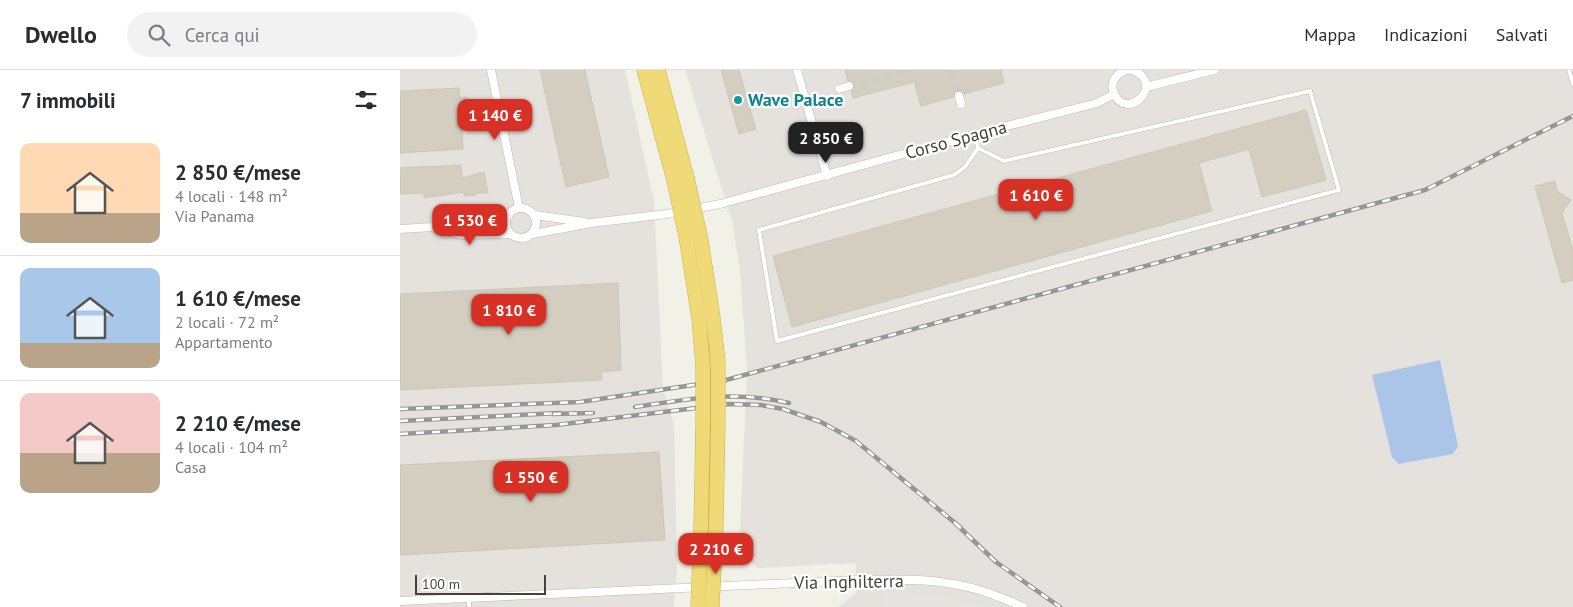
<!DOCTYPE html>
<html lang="it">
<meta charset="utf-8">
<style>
:root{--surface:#fff;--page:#f2f2f3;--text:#2b2b33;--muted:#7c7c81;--line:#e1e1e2;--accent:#d93025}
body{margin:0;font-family:"PT Sans",sans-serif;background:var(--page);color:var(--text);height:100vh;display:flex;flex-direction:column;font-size:19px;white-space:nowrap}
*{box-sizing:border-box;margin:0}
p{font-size:16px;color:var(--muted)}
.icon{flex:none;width:28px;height:28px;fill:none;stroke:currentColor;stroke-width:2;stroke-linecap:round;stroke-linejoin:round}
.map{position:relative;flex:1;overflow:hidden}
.sheet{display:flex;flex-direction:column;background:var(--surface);width:400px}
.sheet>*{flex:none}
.scale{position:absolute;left:15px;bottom:12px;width:131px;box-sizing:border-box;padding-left:5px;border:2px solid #454238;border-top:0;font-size:14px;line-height:18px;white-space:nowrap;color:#454238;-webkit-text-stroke:4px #fff;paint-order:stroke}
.price{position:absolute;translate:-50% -42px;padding:0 11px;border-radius:10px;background:var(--accent);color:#fff;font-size:16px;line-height:32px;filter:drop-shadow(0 1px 2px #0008)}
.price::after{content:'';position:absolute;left:50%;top:30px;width:15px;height:11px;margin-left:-8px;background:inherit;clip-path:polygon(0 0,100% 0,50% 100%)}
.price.current{background:#222;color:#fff}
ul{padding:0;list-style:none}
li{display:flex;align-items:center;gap:15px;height:125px;padding:0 20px}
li+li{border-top:1px solid var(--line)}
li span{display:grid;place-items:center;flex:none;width:140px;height:100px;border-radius:10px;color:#555}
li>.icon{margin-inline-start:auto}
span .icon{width:60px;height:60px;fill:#fffc;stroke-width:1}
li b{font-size:21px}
h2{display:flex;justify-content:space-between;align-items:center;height:60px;padding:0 20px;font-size:21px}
header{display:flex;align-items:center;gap:30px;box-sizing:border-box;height:70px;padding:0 25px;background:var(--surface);border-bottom:1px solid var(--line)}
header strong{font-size:24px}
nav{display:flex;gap:28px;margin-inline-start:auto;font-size:18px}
.search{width:350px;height:45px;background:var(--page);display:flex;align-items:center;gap:12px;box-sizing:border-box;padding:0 18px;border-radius:28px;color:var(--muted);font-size:19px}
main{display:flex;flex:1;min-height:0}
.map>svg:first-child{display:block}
.industrial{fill:#e5e2dd}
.parking{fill:#e4e3df}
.water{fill:#abc5e9}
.building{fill:#d3cebf;stroke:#cdc7b3}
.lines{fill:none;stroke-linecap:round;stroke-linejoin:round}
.street-tunnel{stroke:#cfcec5;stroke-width:8;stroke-dasharray:8 4;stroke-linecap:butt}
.lane-casing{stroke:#bdbaac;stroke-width:5}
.street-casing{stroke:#bdbaac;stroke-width:9}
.highway-casing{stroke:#cdb148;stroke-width:15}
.lane{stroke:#fff;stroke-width:4}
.street{stroke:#fff;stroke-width:8}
.highway{stroke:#efda77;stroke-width:14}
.rail-casing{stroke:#969696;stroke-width:4.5}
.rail{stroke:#fff;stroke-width:2.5;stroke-dasharray:8;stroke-linecap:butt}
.highway-bridge-casing{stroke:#cdb148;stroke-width:15;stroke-linecap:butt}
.highway-bridge{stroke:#efda77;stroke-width:14}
.culture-dot{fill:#0f9aa8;stroke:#fff;stroke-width:2}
.labels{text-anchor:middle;stroke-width:4.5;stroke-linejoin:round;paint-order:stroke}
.culture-label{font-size:18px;font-weight:bold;fill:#0d838f;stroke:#fff;text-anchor:start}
.street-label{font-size:18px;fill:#454238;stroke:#fff}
</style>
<header>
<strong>Dwello</strong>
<div class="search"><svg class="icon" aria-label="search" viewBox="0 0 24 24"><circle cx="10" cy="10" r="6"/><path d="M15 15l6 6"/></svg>Cerca qui</div>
<nav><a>Mappa</a><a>Indicazioni</a><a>Salvati</a></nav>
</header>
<main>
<section class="sheet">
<h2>7 immobili<svg class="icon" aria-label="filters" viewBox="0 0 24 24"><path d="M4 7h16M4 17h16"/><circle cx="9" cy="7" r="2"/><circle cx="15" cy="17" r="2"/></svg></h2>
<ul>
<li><span style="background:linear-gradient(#ffd9b3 70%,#b9a48a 0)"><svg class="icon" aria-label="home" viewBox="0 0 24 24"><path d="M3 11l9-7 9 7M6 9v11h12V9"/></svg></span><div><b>2 850 €/mese</b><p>4 locali · 148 m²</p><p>Via Panama</p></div></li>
<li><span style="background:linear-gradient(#a9c7e8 75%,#b9a48a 0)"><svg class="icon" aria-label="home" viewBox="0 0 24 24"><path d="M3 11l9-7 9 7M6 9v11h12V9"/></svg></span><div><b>1 610 €/mese</b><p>2 locali · 72 m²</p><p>Appartamento</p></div></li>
<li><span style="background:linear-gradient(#f6c9c9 60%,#b9a48a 0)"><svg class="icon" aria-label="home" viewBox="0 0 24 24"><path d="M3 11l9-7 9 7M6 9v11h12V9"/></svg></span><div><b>2 210 €/mese</b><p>4 locali · 104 m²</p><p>Casa</p></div></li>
</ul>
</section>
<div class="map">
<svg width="1173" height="537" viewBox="0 0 1173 537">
<rect width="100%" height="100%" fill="#f2f1e8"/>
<path class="industrial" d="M 0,0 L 225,0 L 254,131 L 263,318 L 274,354 L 277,502 L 274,537 L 0,537 Z
M 285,0 L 1173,0 L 1173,537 L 438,537 L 456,523 L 456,493 L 358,498 L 349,491 L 340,462 L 347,301 L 340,200 L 332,151 Z"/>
<path class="parking" d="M 481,522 L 501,522 L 541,526 L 586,537 L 482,537 Z"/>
<path class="water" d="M 1040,290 L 1058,376 L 1053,384 L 999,394 L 992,387 L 972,305 Z"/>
<path class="building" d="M 140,0 L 185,0 L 209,107 L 166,117 Z
M 321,0 L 339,0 L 356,59 L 339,64 Z
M 445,0 L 601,0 L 604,13 L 564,24 L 561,21 L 557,21 L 553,27 L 521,36 L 514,12 L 453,28 L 451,21 L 453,19 L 454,15 L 452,12 L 448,11 Z
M 59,18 L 60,28 L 67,27 L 67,42 L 61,42 L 63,79 L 0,83 L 0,21 Z
M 906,40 L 926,110 L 862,127 L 849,79 L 799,93 L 812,141 L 392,257 L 373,186 Z
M 61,95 L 62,108 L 84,102 L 88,123 L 76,123 L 76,125 L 64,126 L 64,122 L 24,128 L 24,123 L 0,124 L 0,98 Z
M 1155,111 L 1157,121 L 1171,130 L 1162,143 L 1173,181 L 1173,210 L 1162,213 L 1135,116 Z
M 218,213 L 221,300 L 201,302 L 202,310 L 0,320 L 0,224 Z
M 259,382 L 265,470 L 0,485 L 0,395 Z"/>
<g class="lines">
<path class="street-tunnel" d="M 552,0 L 559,26
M 449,16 L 511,0"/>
<defs>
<path id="lane" d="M 1169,0 L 1173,14
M 576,64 L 578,78 L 565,97 L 554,105 L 359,160 L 377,271 L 939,120 L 910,21 L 604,91 L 578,78
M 69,537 L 69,528"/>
<path id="street" d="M 91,0 L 119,138
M 397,0 L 427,106
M 727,0 C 717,3 709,12 714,23 C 727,54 768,11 731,0
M 746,17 L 814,0
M 439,19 L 449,16
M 559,26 L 561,34
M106 153a15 15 0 1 1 30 0a15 15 0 1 1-30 0Z
M 135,145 L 184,152
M 35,158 L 61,165 L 110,164
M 0,159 L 33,157 L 60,150 L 108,146
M 133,164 L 191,153 L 267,144 L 320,134 L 576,64 L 697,33 L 714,24
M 0,531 L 458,510 C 487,510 518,508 546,513 C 573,516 599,526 623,537"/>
<path id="highway" d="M 244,0 L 274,110
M 258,0 L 287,108
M 301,170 L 313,248 L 318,291
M 287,172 L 299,249 L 303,297
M 301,456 L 303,353
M 316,456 L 318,352"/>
</defs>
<use href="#lane" class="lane-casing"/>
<use href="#street" class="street-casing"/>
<use href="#highway" class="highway-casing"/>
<use href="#lane" class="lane"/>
<use href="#street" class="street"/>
<use href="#highway" class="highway"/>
<defs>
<path id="rail" d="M 235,337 C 289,329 334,320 389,333
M 0,339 L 180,332 L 326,310 L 1025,120 L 1173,46
M 153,344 L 193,343
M 0,351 L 160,343
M 0,364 L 156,355 L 329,334 L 361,335 L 383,339 L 421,352 L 456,371 L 560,457
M 555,453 L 596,492 L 660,537"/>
</defs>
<use href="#rail" class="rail-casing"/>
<use href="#rail" class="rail"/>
<defs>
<path id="highway-bridge" d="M 287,108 L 301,170
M 274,110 L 287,172
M 318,291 L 318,352
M 303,297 L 303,353
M 298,537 L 301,456
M 312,537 L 316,456"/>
</defs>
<use href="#highway-bridge" class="highway-bridge-casing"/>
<use href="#highway-bridge" class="highway-bridge"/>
</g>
<circle class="culture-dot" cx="338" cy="30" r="5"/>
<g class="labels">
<g class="culture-label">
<text x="348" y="36">Wave Palace</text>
</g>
<g class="street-label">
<text transform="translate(556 70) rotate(-15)" y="6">Corso Spagna</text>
<text transform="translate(449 512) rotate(-1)" y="6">Via Inghilterra</text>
</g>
</g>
</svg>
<div class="scale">100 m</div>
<b class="price" style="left:95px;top:71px">1 140 €</b>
<b class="price current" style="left:426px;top:94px">2 850 €</b>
<b class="price" style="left:636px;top:151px">1 610 €</b>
<b class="price" style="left:70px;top:176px">1 530 €</b>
<b class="price" style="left:109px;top:266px">1 810 €</b>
<b class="price" style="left:131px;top:433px">1 550 €</b>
<b class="price" style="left:316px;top:505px">2 210 €</b>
</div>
</main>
